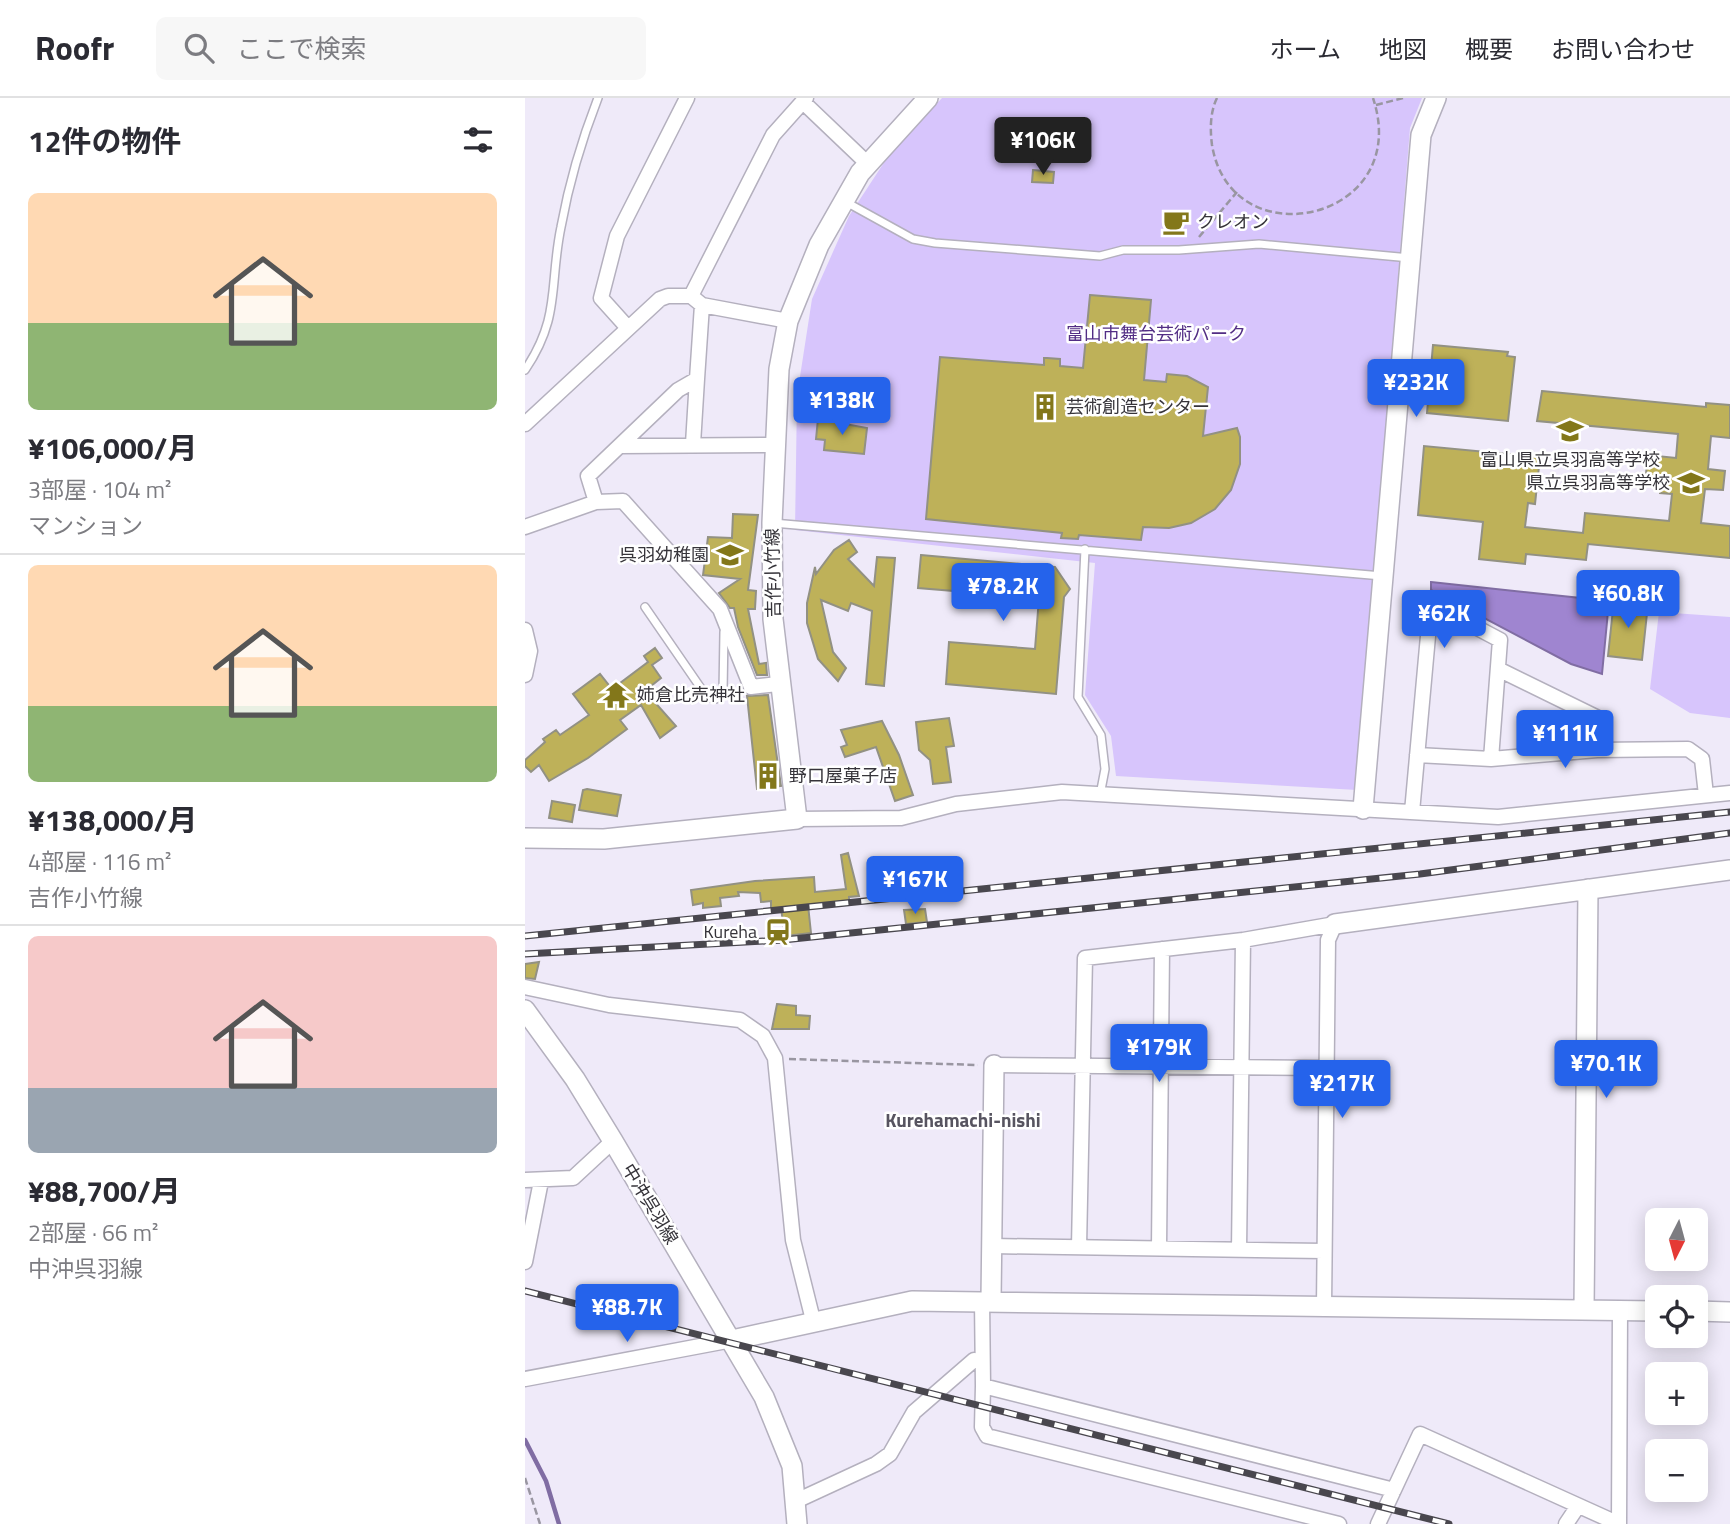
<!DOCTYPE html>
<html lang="ja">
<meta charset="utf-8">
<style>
:root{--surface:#fff;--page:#f7f7f7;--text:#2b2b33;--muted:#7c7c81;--line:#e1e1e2;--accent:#2563eb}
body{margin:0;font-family:"Titillium Web","Noto Sans JP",sans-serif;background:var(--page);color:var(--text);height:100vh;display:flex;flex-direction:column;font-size:26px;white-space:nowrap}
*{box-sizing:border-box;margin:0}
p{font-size:23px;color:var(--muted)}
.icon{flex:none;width:38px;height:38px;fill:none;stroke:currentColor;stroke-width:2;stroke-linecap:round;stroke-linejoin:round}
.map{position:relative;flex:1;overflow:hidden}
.panel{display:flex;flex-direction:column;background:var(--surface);width:525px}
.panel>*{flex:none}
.needle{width:46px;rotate:186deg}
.tools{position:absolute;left:1120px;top:1110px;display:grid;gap:14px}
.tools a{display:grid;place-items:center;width:63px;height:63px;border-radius:10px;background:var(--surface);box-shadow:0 4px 18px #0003;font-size:35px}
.price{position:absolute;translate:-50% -60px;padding:0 16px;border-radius:7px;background:var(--accent);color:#fff;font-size:23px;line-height:46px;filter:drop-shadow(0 2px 4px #0008)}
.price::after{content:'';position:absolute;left:50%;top:42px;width:21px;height:16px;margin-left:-10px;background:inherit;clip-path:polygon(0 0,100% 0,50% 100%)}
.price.on{background:#222;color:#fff}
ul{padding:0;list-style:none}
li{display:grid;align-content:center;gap:14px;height:371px;padding:0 28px}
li+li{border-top:2px solid var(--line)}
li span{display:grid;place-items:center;height:217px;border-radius:10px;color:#555}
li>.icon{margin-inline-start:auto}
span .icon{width:126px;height:126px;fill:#fffc;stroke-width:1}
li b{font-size:30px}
h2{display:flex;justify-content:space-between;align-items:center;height:84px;padding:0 28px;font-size:30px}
header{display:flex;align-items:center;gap:42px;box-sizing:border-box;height:98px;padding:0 35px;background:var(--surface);border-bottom:2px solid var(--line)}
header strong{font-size:33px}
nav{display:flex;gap:38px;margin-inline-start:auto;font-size:24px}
.search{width:490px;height:63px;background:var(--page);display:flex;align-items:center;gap:18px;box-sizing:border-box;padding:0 24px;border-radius:10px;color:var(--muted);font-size:26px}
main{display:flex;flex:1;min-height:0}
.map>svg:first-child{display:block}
.green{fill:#d7c5fc}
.water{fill:#9f85d0;stroke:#806da3;stroke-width:2}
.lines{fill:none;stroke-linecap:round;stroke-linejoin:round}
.stream{stroke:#806da3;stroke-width:4.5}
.building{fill:#beb159;stroke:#929183;stroke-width:2}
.lane-casing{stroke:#b4b0be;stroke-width:10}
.street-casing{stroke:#b4b0be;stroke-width:17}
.secondary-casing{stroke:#b4b0be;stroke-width:22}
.path{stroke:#9996a1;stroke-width:2.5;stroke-dasharray:7 3.5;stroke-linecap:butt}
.lane{stroke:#fff;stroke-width:7}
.street{stroke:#fff;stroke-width:14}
.secondary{stroke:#fff;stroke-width:19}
.rail-casing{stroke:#49474e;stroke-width:7}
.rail{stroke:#fff;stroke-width:4.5;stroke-dasharray:13;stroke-linecap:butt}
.labels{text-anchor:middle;stroke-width:5;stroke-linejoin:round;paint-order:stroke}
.poi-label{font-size:18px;fill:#36343a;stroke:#fff;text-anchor:start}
.park-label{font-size:18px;fill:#522d84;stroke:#fff}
.street-label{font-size:18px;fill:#36343a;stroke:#fff}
.neighbourhood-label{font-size:19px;font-weight:bold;fill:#575460;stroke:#fff}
</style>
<header>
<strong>Roofr</strong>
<div class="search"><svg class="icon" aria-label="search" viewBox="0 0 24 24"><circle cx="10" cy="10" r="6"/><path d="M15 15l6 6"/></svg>ここで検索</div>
<nav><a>ホーム</a><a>地図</a><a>概要</a><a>お問い合わせ</a></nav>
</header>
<main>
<section class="panel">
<h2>12件の物件<svg class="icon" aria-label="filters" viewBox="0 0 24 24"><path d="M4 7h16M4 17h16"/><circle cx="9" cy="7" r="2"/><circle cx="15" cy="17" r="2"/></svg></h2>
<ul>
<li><span style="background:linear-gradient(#ffd9b3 60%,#8fb573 0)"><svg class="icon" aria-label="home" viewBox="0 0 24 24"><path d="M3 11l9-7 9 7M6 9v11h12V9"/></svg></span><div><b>¥106,000/月</b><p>3部屋 · 104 m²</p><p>マンション</p></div></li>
<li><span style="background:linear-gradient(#ffd9b3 65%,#8fb573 0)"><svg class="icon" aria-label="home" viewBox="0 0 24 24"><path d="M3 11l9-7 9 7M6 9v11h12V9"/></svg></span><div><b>¥138,000/月</b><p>4部屋 · 116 m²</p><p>吉作小竹線</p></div></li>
<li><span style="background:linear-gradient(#f6c9c9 70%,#9aa5b1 0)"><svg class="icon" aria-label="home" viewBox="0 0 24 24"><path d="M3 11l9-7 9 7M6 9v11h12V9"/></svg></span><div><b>¥88,700/月</b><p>2部屋 · 66 m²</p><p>中沖呉羽線</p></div></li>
</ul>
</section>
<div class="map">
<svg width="1205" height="1426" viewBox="0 0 1205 1426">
<rect width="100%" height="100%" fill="#efeaf9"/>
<path class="green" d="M 417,0 L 897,0 L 885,30 L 832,692 L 591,678 L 586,638 L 560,597 L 570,465 L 270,432 L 272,298 L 287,201 L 324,118 L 362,60 Z
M 1134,514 L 1205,519 L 1205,620 L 1165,615 L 1125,591 Z"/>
<path class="water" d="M 906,484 L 1084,503 L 1077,576 L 1046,566 L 906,492 Z"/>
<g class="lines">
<path class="stream" d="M 0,1342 L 21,1383 L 34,1426"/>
</g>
<path class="building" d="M 508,72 L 529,74 L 528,85 L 507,84 Z
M 565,197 L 626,202 L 619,282 L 641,284 L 642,276 L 662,278 L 683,289 L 678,338 L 712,330 L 715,339 L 715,366 L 706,392 L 690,411 L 666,425 L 644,430 L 618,429 L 616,442 L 554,437 L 553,441 L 536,440 L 537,435 L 401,421 L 415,259 L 519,267 L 519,260 L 522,260 L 535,261 L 535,268 L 558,270 Z
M 908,247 L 983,254 L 982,258 L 990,259 L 983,323 L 902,315 Z
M 1017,293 L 1181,309 L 1181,305 L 1205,307 L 1205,340 L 1186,338 L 1183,371 L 1200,373 L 1198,392 L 1180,391 L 1176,425 L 1205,428 L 1205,460 L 1063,446 L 1061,462 L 1001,456 L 1000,466 L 954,461 L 958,424 L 893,417 L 899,348 L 1015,359 L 1010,406 L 1003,405 L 1000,429 L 1058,435 L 1060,415 L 1144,423 L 1147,396 L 1135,395 L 1135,387 L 1120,385 L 1123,357 L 1151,360 L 1153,336 L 1012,323 Z
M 293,321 L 342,330 L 339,356 L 299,352 L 300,342 L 291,341 Z
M 208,416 L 233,417 L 223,492 L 231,493 L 230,511 L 223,511 L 234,566 L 241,565 L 242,577 L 232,577 L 213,529 L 209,510 L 205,510 L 194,495 L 215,481 L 178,477 L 183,439 L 207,440 Z
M 324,442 L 332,454 L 323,461 L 349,488 L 352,459 L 370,460 L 359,588 L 341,586 L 347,513 L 326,505 L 323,513 L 296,502 L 308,554 L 321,570 L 313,583 L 293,561 L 282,525 L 282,505 L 290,469 L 291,476 L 309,452 Z
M 396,457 L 530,469 L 545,491 L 539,499 L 531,596 L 421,586 L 424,544 L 510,551 L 514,500 L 393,490 Z
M 1089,502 L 1123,506 L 1117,562 L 1083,558 Z
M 130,550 L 137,560 L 127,567 L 136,580 L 126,588 L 132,595 L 126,600 L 151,628 L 135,640 L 116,607 L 95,622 L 102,631 L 63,660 L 24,683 L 14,667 L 6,674 L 0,668 L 0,662 L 20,644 L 18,641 L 31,632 L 35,637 L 64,617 L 48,596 L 75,576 L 87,591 L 123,564 L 119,558 Z
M 243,597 L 256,688 L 232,691 L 222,598 Z
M 424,620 L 429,648 L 421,649 L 426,684 L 408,686 L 405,662 L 394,652 L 391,624 Z
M 357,623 L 374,657 L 388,697 L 370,703 L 351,649 L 320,659 L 316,649 L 322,647 L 316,632 Z
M 62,691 L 96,697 L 92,718 L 54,712 L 58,692 Z
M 27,703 L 50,707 L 47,724 L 24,720 Z
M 323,755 L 334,798 L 324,799 L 324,803 L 283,807 L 286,835 L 260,838 L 256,810 L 246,811 L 246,803 L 236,804 L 235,795 L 213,794 L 214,798 L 195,800 L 196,808 L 178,810 L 178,805 L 168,807 L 166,792 L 230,783 L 289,779 L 290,794 L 321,791 L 316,757 Z
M 400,811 L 402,824 L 381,826 L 379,812 Z
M 14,864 L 10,881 L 0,880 L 0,866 Z
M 252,906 L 271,908 L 271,917 L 285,918 L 284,931 L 247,931 Z"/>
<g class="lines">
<defs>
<path id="lane" d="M 321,104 L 388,141 L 410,145 L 575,158 L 598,152 L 654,152 L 734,146 L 885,160
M 0,272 C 36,219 24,187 36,129 C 44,85 57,41 73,0
M 248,425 L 857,478
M 560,451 L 553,599 L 576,637 L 580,671 L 575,697
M 120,509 L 182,599 L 191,601 L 198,594 L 199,534"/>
<path id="street" d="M 278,4 L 343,66
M 166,198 L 248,37 L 281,0
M 103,230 L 76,200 L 92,138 L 162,0
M 0,326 L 135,201 L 143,198 L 166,198 L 177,207 L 263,223
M 168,346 L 172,281
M 95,348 L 251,347
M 71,404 L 63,378 L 153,292 L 172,281 L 177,207
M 0,429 L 71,404 L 98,403 L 195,511 L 226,589 L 253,586
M 0,532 L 5,553 L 0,577
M 973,571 L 1071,619 L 1072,652
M 892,657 L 966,661 L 1072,652 L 1163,651 L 1177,661 L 1181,697
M 887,714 L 904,527 L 924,515 L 975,542 L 966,661
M 272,721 L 376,720 L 431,706 L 537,694 L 973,719 L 1205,695
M 0,889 L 84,907 L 215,922 L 238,938 L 250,960 L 268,1142 L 288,1222
M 469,967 L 800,970
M 0,1082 L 48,1080 L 88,1043
M 467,1148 L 799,1153
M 554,1149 L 560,860 L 718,842 L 810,826
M 634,1150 L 637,851
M 714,1152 L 718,842
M 0,1164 L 16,1083
M 457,1202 L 458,1288 L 869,1392
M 799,1208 L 803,842 L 810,826
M 0,1281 L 207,1242
M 458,1288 L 457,1329 L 462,1338 L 814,1426
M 271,1403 L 351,1366 L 365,1356 L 389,1314 L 449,1262
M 853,1426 L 895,1336 L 1094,1426
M 1041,1426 L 1053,1408
M 1094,1426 L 1095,1213"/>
<path id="secondary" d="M 838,711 L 896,37 L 911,0
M 0,740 L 79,741 L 272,721 L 248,521 L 247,425 L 254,271 L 263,223 L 294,147 L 335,75 L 403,0
M 810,826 L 1205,772
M 0,912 L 50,981 L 88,1043 L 239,1299 L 267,1368 L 272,1426
M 466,1202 L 469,967
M 1059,1212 L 1063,791
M 1171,1213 L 1205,1214
M 207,1242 L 387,1203 L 1132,1213"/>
</defs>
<use href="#lane" class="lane-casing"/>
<use href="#street" class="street-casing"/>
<use href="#secondary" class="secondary-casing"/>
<path class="path" d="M 692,0 C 685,14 685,32 687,47 C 706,163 889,123 848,0
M 851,7 L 878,0
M 674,139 L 712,94
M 264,961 L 453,967
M 0,1380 L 15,1426"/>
<use href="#lane" class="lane"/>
<use href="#street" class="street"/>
<use href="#secondary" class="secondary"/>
<defs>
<path id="rail" d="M 0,838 L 1205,714
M 0,856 L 258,842 L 895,776 L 1205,735
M 0,1193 L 924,1426"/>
</defs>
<use href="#rail" class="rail-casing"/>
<use href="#rail" class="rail"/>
</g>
<defs>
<symbol id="cafe-bare" viewBox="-9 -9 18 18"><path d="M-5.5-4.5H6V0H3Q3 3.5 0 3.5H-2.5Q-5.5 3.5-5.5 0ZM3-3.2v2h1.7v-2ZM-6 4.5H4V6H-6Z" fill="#83771a" stroke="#fff" stroke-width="2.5" paint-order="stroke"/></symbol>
<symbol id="building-bare" viewBox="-9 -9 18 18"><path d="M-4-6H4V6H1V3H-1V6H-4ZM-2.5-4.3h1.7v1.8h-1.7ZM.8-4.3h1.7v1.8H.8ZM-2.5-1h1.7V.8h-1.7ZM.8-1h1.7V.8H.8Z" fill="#83771a" stroke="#fff" stroke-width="2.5" paint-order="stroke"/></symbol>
<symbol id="school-bare" viewBox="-9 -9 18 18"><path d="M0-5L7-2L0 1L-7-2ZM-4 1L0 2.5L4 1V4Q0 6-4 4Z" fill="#83771a" stroke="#fff" stroke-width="2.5" paint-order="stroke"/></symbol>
<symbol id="temple-bare" viewBox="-9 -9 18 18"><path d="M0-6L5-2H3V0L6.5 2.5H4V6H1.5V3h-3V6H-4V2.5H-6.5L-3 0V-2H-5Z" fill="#83771a" stroke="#fff" stroke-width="2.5" paint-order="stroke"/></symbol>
<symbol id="station-bare" viewBox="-9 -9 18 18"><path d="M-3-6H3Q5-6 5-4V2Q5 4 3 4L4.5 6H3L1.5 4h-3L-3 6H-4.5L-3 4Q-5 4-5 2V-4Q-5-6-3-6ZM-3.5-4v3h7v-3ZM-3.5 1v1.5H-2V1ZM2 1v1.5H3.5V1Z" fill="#83771a" stroke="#fff" stroke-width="2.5" paint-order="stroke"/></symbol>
</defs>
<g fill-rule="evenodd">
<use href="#cafe-bare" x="632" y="105" width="38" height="38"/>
<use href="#building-bare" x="501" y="290" width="38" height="38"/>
<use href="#school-bare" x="1026" y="314" width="38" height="38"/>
<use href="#school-bare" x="1147" y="366" width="38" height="38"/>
<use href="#school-bare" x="186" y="438" width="38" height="38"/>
<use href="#temple-bare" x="72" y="578" width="38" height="38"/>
<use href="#building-bare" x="224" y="659" width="38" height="38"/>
<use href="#station-bare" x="234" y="815" width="38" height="38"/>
</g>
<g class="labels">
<g class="poi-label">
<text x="672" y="130">クレオン</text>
<text x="541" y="315">芸術創造センター</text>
<text x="1045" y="368" text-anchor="middle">富山県立呉羽高等学校</text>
<text x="1145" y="391" text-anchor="end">県立呉羽高等学校</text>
<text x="184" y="463" text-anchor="end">呉羽幼稚園</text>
<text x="112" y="603">姉倉比売神社</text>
<text x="264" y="684">野口屋菓子店</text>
<text x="232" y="840" text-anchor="end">Kureha</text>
</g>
<g class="park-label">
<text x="631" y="242">富山市舞台芸術パーク</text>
</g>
<g class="street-label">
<text transform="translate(248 475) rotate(-91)" y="6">吉作小竹線</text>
<text transform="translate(125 1106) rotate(59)" y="6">中沖呉羽線</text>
</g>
<g class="neighbourhood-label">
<text x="438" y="1029">Kurehamachi-nishi</text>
</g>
</g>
</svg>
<div class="tools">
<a><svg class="needle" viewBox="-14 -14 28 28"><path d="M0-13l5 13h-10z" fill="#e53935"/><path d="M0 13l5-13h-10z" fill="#7c7c81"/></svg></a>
<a><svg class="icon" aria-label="locate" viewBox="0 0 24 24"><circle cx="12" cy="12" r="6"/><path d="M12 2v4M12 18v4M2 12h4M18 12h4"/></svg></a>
<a>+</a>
<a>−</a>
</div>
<b class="price on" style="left:518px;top:79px">¥106K</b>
<b class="price" style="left:891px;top:321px">¥232K</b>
<b class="price" style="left:317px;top:339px">¥138K</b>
<b class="price" style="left:478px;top:525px">¥78.2K</b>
<b class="price" style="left:1103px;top:532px">¥60.8K</b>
<b class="price" style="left:919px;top:552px">¥62K</b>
<b class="price" style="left:1040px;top:672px">¥111K</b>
<b class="price" style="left:390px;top:818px">¥167K</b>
<b class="price" style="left:634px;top:986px">¥179K</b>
<b class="price" style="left:1081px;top:1002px">¥70.1K</b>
<b class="price" style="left:817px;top:1022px">¥217K</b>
<b class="price" style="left:102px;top:1246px">¥88.7K</b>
</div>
</main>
